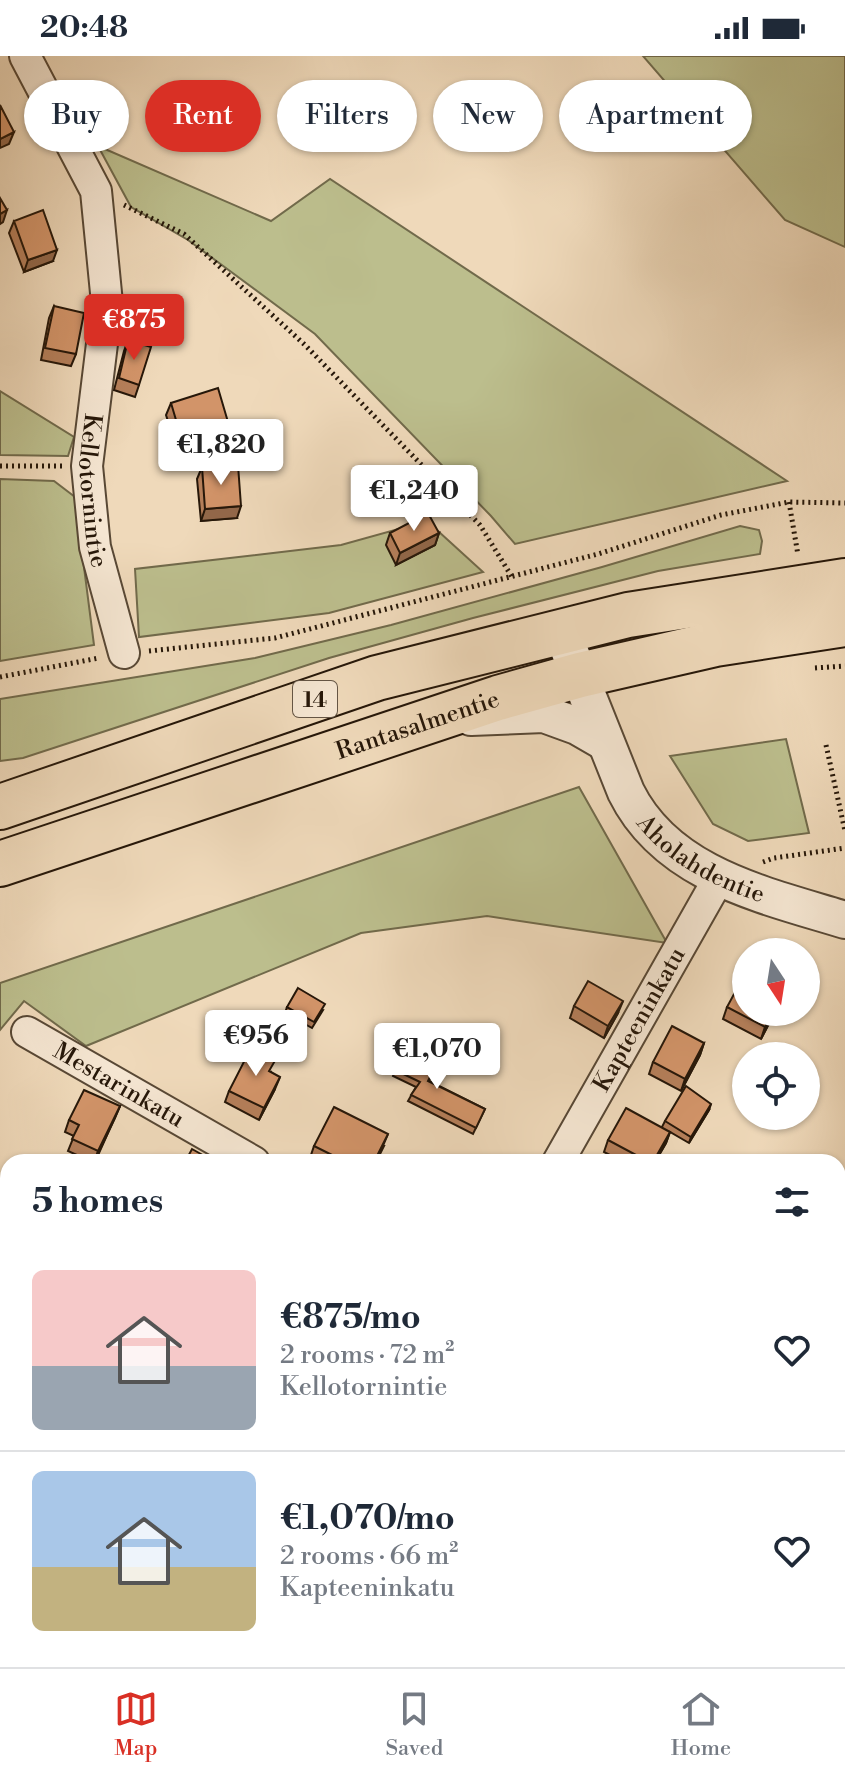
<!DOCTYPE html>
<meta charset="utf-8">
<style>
:root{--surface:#fff;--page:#f2f2f3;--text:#1f2937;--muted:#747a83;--line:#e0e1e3;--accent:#d93025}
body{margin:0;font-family:"Libre Bodoni",serif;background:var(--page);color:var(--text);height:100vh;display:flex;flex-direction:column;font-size:30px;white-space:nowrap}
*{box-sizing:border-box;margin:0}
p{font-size:26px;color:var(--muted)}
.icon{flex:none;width:44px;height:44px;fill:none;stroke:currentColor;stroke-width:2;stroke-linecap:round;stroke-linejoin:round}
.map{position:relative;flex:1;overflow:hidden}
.side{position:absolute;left:0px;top:1098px;width:846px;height:514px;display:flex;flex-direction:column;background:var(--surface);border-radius:24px 24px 0 0;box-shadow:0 2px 6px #0004}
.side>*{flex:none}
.guide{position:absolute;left:24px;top:24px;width:798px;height:72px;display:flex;gap:16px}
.needle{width:52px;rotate:168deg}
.fabs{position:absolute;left:732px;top:882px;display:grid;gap:16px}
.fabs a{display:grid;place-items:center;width:88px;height:88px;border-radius:50%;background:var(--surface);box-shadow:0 2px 6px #0004;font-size:40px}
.price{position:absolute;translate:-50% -68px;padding:0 18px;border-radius:8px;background:#fff;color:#222;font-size:26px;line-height:52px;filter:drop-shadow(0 2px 4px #0008)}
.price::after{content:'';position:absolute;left:50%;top:48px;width:24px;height:18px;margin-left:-12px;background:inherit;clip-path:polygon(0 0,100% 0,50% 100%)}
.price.selected{background:var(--accent);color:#fff}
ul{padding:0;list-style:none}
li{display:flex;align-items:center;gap:24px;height:200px;padding:0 32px}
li+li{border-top:2px solid var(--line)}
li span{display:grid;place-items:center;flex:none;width:224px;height:160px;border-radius:12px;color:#555}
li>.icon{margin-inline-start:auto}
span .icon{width:96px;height:96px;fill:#fffc;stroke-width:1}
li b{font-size:34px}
h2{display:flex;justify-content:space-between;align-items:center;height:96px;padding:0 32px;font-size:34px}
.pill{padding:0 28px;border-radius:36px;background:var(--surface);box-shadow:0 2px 6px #0004;font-size:28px;line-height:72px}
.pill.selected{background:var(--accent);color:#fff}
.status{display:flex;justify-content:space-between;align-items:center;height:56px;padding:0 40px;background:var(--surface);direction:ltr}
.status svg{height:22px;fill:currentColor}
.dock{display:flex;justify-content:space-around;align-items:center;height:112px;border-top:2px solid var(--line);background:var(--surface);font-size:22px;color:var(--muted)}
.dock a{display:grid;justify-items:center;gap:4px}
.dock .selected{color:var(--accent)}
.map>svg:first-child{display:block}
.green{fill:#bcbe8d;stroke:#716a4b;stroke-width:2}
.water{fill:#9abaad;stroke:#6c796b;stroke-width:2}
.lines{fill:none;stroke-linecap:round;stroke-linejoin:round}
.minor-casing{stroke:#584835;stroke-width:34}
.tertiary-casing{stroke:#584835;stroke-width:40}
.trunk-casing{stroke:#261709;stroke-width:48}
.path{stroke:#261709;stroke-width:5;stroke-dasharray:2 4;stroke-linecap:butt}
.minor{stroke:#f5e6d2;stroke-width:30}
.tertiary{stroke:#f5e6d2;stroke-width:36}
.trunk{stroke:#efd9ba;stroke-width:44}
.wall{fill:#b57f5a;stroke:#261709;stroke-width:2}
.shaded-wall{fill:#93684a;stroke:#261709;stroke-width:2}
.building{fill:#d29469;stroke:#261709;stroke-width:2}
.labels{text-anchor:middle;stroke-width:8;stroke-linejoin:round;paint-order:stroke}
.shield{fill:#f5e6d2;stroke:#645545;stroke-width:2}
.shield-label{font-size:22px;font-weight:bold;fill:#261709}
.street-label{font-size:24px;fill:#261709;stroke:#f5e6d2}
</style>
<div class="status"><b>20:48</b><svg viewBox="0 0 49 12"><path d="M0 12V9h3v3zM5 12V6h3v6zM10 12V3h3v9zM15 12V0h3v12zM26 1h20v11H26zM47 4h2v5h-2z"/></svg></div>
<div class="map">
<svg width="845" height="1611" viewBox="0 0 845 1611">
<rect width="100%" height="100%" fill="#efd9ba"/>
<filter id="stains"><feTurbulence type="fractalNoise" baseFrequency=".0025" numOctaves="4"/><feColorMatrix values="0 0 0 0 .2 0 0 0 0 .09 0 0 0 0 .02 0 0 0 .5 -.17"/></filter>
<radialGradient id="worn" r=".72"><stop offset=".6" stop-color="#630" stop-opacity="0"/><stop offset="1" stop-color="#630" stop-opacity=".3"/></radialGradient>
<path class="green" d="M 643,0 L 845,0 L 845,191 L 785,164 Z
M 98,90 L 271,165 L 330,123 L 787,425 L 515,488 L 491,460 L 315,278 L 188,184 L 131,151 Z
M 0,335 L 74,381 L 68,400 L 0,399 Z
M 0,423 L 54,425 L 75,441 L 94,589 L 0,605 Z
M 427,465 L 483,516 L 329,557 L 139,581 L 135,513 L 341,489 Z
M 740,470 L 759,474 L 762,485 L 760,498 L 658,515 L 473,562 L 329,602 L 23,702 L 0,705 L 0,643 L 255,602 L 391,569 L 602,511 Z
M 786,683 L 809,777 L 748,785 L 713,768 L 670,700 Z
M 579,731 L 667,887 L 487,860 L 361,877 L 86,990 L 24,945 L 0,974 L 0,927 Z
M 0,1163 L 8,1168 L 8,1307 L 5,1304 L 0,1304 Z"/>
<path class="water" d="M 0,1304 L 5,1304 L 8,1307 L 8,1604 L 513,1604 L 518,1611 L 0,1611 Z"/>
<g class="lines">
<defs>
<g id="minor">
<path id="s1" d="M 25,0 L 96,135 L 107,247 L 87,410 L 95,491 L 124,597"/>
<path id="s2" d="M 27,976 L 254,1106"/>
<path id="s3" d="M 558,1106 L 719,822"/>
<path d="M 838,1452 L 845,1435"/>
<path d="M 771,1611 L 774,1604"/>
</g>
<g id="tertiary">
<path id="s4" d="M 562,576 L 626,736 C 667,819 764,839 845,864"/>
<path d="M 471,661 L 544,658 L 577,670 L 603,685"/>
</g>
<g id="trunk">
<path d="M 0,751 L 377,622 L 628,559 L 845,525"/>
<path id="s5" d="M 0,808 L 498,642 L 580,619 L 715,588 L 845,568"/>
</g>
</defs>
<use href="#minor" class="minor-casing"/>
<use href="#tertiary" class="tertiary-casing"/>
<use href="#trunk" class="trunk-casing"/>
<path class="path" d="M 124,149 L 184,178 L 305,289 L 480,469 L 512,521
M 0,410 L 62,410
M 789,446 L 798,499
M 149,595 L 275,582 L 598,498 L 721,459 L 789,446 L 845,447
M 815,612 L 845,610
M 0,621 L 99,602
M 826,689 L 845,775
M 763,806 L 774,802 L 845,792
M 113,1611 L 116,1604"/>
<use href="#minor" class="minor"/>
<use href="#tertiary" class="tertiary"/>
<use href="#trunk" class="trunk"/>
</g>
<path class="wall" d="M 14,165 L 53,205 L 24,216 L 9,177 Z
M 54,250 L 76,298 L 71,310 L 41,304 L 49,262 Z
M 128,284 L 139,329 L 135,341 L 114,334 L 124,295 Z
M 171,347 L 228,366 L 224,378 L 177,393 L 166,359 Z
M 202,411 L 237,462 L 201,465 L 197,423 Z
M 390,477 L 439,477 L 435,489 L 396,509 L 386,489 Z
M 574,950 L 618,957 L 604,982 L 570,962 Z
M 287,951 L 323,954 L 312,972 L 285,957 Z
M 727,951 L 775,956 L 761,983 L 723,963 Z
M 704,987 L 700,999 L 681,1035 L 649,1018 L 653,1006 Z
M 395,1014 L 434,1016 L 429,1025 L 485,1053 L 473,1078 L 408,1045 L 416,1031 L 393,1020 Z
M 271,1016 L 275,1033 L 259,1064 L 225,1046 L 229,1035 Z
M 120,1050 L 95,1106 L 92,1106 L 68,1095 L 74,1080 L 65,1076 L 69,1064 Z
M 709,1054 L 689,1087 L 670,1076 L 666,1087 L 655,1106 L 623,1106 L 604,1096 L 608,1084 L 662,1071 L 665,1065 Z
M 314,1090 L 384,1090 L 376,1106 L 318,1106 L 310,1102 Z
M 838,1146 L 845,1149 L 845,1252 L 838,1249 Z
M 845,1272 L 845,1332 L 838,1329 L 838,1292 Z
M 838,1506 L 845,1509 L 845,1555 L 838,1552 Z"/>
<path class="shaded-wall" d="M 14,76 L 9,88 L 0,92 L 0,83 Z
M 7,154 L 3,166 L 0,168 L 0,158 Z
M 57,194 L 53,205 L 24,216 L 28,204 Z
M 228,366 L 224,378 L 177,393 L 181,381 Z
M 241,450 L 237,462 L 201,465 L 205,453 Z
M 439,477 L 435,489 L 396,509 L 400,497 Z
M 623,945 L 618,957 L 604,982 L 608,970 Z
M 773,956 L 775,956 L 761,983 L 765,971 Z
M 704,987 L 700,999 L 681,1035 L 685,1023 Z
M 280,1021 L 275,1033 L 259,1064 L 264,1052 Z
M 711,1048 L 709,1054 L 689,1087 L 691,1081 Z
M 120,1050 L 115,1062 L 94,1106 L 98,1095 Z
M 670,1076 L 666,1087 L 655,1106 L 653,1106 Z
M 388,1078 L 376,1106 L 374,1106 Z"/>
<path class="building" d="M 0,49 L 14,76 L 0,83 Z
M 0,142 L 7,154 L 0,158 Z
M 43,154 L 57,194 L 28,204 L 14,165 Z
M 54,250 L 84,257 L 76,298 L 45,292 Z
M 128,284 L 151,291 L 139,329 L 119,322 Z
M 218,332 L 228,366 L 181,381 L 171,347 Z
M 238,409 L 241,450 L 205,453 L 202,411 Z
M 428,457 L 439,477 L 400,497 L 390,477 Z
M 746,916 L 746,956 L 773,956 L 765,971 L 727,951 Z
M 588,925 L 623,945 L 608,970 L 574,950 Z
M 298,932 L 325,948 L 314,966 L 287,951 Z
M 672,970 L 704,987 L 685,1023 L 653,1006 Z
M 252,990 L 276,1003 L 269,1015 L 280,1021 L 264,1052 L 229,1035 Z
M 404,994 L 436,1009 L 428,1025 L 485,1053 L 476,1072 L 411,1039 L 420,1026 L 395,1014 Z
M 686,1030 L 711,1048 L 691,1081 L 665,1065 Z
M 84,1034 L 120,1050 L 98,1095 L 72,1083 L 79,1069 L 69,1064 Z
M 334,1051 L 388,1078 L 374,1106 L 346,1106 L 314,1090 Z
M 626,1052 L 670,1076 L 653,1106 L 649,1106 L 608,1084 Z
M 192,1093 L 215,1106 L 185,1106 Z
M 838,1146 L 845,1149 L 845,1232 L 838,1230 Z
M 845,1272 L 845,1318 L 838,1316 L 838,1294 Z
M 838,1506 L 845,1509 L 845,1542 L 838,1539 Z"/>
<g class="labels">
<rect class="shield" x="293" y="625" width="44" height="36" rx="6"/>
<g class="shield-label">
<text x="315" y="651">14</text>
</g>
<g class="street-label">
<text dy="8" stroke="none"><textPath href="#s1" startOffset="454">Kellotornintie</textPath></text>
<text dy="8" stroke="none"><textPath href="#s5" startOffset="440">Rantasalmentie</textPath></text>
<text dy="8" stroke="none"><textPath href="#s4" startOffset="276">Aholahdentie</textPath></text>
<text dy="8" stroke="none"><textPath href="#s3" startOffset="164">Kapteeninkatu</textPath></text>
<text dy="8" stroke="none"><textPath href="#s2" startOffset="106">Mestarinkatu</textPath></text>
</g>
</g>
<rect width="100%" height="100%" filter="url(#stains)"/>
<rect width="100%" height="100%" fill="url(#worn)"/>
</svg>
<div class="fabs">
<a><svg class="needle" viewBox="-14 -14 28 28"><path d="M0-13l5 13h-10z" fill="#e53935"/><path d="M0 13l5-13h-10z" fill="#747a83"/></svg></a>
<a><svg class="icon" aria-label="locate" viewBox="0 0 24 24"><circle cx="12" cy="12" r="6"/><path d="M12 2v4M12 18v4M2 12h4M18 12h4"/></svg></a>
</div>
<b class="price selected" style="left:134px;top:306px">€875</b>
<b class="price" style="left:221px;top:431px">€1,820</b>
<b class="price" style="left:414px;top:477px">€1,240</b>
<b class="price" style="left:256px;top:1022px">€956</b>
<b class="price" style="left:437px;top:1035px">€1,070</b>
<div class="guide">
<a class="pill">Buy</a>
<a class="pill selected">Rent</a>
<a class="pill">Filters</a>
<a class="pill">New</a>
<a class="pill">Apartment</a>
</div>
<section class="side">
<h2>5 homes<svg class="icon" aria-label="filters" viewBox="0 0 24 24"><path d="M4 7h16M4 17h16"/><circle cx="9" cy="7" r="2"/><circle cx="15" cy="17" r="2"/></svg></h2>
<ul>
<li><span style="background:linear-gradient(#f6c9c9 60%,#9aa5b1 0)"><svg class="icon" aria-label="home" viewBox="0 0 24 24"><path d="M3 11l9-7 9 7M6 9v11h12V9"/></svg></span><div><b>€875/mo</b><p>2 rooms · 72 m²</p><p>Kellotornintie</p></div><svg class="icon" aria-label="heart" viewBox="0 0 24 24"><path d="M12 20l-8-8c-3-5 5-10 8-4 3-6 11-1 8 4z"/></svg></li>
<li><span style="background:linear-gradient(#a9c7e8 60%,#c2b280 0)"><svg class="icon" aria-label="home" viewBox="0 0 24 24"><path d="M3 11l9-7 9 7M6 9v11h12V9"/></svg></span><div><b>€1,070/mo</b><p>2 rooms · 66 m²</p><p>Kapteeninkatu</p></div><svg class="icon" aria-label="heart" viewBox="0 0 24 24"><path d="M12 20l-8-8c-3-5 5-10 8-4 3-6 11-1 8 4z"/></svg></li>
</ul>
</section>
</div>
<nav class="dock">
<a class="selected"><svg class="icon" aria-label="map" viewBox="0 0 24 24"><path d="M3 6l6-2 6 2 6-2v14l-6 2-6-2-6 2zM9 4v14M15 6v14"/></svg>Map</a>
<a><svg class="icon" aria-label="saved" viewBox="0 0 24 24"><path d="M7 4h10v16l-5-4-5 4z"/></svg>Saved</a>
<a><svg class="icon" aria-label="home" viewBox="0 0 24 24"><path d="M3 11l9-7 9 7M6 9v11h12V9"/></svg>Home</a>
</nav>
